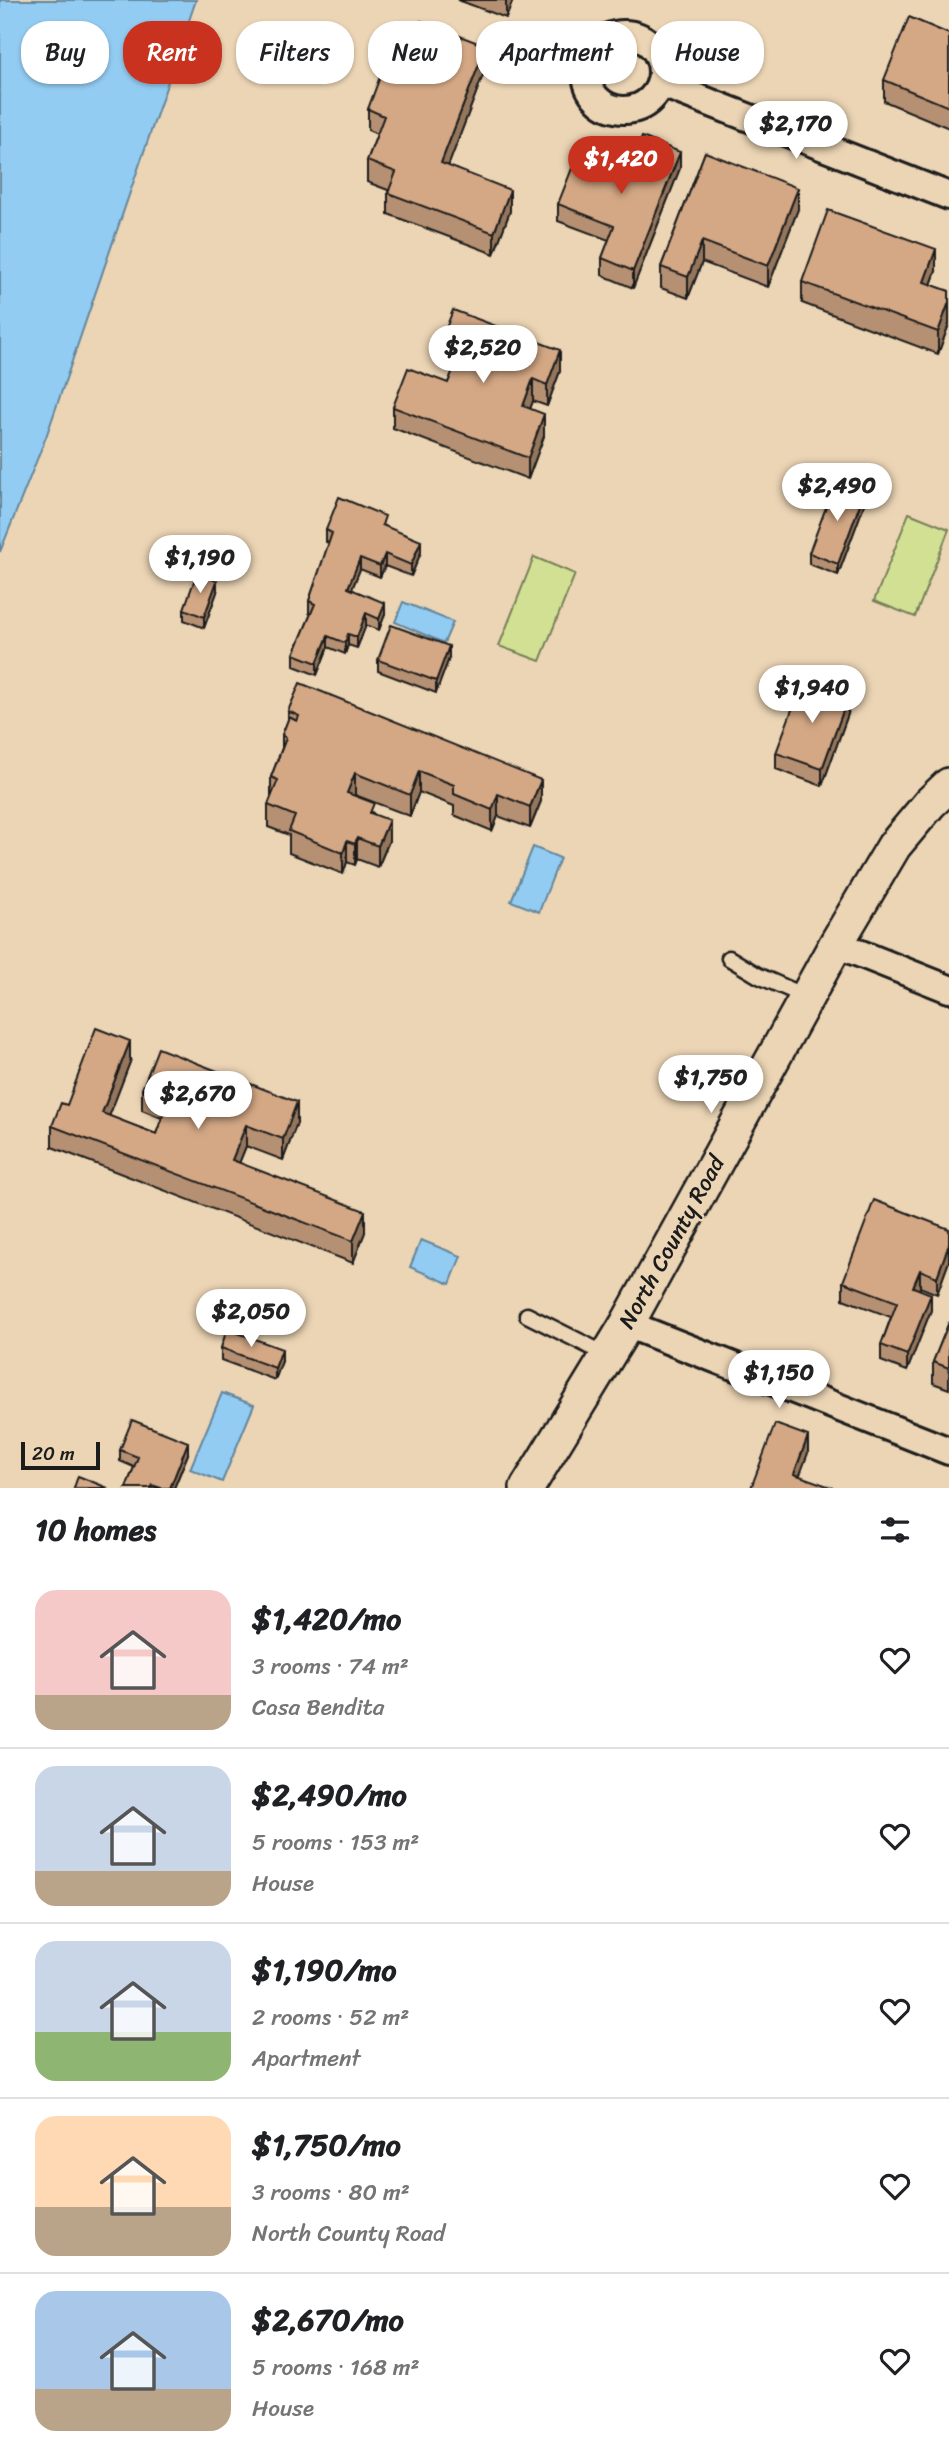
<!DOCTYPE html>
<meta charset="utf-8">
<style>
:root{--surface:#fff;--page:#f6f6f6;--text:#202124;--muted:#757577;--line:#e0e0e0;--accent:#c8321e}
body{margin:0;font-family:Sriracha,sans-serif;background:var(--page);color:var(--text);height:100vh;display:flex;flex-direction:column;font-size:26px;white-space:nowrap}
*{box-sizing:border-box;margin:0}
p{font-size:23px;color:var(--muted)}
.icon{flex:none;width:38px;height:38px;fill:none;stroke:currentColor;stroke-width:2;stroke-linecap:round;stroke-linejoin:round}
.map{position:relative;height:1488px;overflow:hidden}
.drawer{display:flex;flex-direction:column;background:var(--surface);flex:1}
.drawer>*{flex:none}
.hud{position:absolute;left:21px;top:21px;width:908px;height:63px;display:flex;gap:14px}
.scale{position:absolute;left:21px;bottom:18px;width:79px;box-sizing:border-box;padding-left:7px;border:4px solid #1c1c1c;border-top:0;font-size:19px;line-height:24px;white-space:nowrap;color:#1c1c1c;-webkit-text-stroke:5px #ecd5b5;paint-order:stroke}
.price{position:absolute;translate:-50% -60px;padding:0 16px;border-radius:24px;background:#fff;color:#222;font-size:23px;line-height:46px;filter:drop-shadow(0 2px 4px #0008)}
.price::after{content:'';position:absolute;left:50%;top:42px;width:21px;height:16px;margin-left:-10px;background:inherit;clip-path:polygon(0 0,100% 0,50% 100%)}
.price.on{background:var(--accent);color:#fff}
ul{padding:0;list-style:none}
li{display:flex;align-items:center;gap:21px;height:175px;padding:0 35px}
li+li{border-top:2px solid var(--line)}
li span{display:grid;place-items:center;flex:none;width:196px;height:140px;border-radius:21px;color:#555}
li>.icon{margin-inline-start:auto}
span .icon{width:84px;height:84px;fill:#fffc;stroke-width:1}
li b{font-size:30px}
h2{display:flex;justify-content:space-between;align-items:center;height:84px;padding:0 35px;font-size:30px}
.tag{padding:0 24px;border-radius:28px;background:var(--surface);box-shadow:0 2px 5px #0004;font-size:24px;line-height:63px}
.tag.on{background:var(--accent);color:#fff}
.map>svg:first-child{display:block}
.green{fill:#d1e093;stroke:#767e58;stroke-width:2}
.water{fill:#93ccf2;stroke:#63869c;stroke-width:2}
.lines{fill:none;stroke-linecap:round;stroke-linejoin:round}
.service-casing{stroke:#1c1c1c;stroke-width:19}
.minor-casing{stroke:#1c1c1c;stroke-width:32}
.tertiary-casing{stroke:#1c1c1c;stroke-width:38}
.service{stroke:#ecd5b5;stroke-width:14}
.minor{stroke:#ecd5b5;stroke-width:26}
.tertiary{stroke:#ecd5b5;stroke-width:33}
.wall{fill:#b69072;stroke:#1c1c1c;stroke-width:2}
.shaded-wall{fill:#94765d;stroke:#1c1c1c;stroke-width:2}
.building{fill:#d4a885;stroke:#1c1c1c;stroke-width:2}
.labels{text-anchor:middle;stroke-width:5;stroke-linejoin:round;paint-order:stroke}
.street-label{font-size:23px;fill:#1c1c1c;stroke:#ecd5b5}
</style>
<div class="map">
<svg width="949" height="1488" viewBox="0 0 949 1488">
<rect width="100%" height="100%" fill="#ecd5b5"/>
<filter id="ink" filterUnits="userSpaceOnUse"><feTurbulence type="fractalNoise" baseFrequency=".0143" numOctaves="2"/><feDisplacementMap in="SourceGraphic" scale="14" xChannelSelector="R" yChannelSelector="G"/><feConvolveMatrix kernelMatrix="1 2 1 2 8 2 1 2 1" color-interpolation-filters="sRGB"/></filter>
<g filter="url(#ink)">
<path class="green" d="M 909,513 L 949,529 L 915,617 L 874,601 Z
M 534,557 L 575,574 L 540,661 L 499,646 Z"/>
<path class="water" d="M 0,0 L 196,0 L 46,437 L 0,552 Z
M 403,602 L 453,622 L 444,643 L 395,622 Z
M 533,847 L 560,858 L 539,912 L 511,901 Z
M 421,1240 L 461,1256 L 450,1284 L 410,1267 Z
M 222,1393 L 254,1405 L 222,1482 L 190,1469 Z"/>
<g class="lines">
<defs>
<path id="service" d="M 729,958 L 759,976 L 807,997
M 527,1315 L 607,1355"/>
<path id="minor" d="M586 72a38 38 0 1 1 76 0a38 38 0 1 1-76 0Z
M 660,83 L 949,196
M 836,944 L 949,989
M 627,1324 L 949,1451"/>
<path id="tertiary" d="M 527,1488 L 627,1324 L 836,944 L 894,846 L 930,803 L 949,785"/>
</defs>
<use href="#service" class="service-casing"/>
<use href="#minor" class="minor-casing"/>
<use href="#tertiary" class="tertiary-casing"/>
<use href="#service" class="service"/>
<use href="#minor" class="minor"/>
<use href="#tertiary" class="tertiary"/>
</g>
<path class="wall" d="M 458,0 L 513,0 L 506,18 Z
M 949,34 L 949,128 L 884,101 L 884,80 Z
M 486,67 L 448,166 L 510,211 L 494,254 L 388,214 L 388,190 L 367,182 L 367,161 L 377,134 L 368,130 L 368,109 L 401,72 Z
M 705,152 L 798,209 L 768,287 L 702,262 L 688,298 L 661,288 L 661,267 Z
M 630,168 L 680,168 L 633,288 L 602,275 L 602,258 L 609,240 L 558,221 L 558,204 Z
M 936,271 L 931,285 L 949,291 L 949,324 L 938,354 L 802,303 L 802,282 Z
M 440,344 L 560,371 L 547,406 L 533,401 L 530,409 L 544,436 L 528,479 L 393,428 L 393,407 L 448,383 L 453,371 L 440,366 Z
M 864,505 L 838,575 L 809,564 L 809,553 Z
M 385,526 L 421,552 L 411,576 L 385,566 L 380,577 L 360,569 L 352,589 L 385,614 L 379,630 L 366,625 L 357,648 L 348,645 L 345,654 L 328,647 L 317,675 L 294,666 L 294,654 L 311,614 L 309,613 L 309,601 L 329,543 L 326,542 L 326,530 Z
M 217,592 L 204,628 L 184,620 L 184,609 Z
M 449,658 L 436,693 L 378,671 L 378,660 Z
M 288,711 L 541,801 L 530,828 L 498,816 L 492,831 L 454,815 L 454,806 L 419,792 L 410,816 L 355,795 L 355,796 L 374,814 L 389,841 L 378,867 L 357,859 L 355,865 L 347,862 L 343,874 L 289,853 L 289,835 L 268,827 L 268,805 L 271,797 L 271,777 L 282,748 L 282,735 L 288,720 Z
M 848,714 L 822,786 L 776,769 L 776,753 Z
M 130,1062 L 109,1116 L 156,1134 L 162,1118 L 142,1110 L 142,1089 L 297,1123 L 283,1160 L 246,1146 L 239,1163 L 365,1232 L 353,1263 L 52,1147 L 52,1126 L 67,1105 Z
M 949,1229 L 949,1261 L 937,1294 L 920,1287 L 919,1289 L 931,1310 L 907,1371 L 881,1361 L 881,1345 L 891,1317 L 843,1299 L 843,1282 Z
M 949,1322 L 949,1389 L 933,1383 L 933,1362 Z
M 221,1348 L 282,1361 L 275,1380 L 221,1360 Z
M 120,1450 L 188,1454 L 174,1488 L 126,1488 L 134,1467 L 120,1461 Z"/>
<path class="shaded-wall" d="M 506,0 L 513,0 L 506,18 Z
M 486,46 L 486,67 L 441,185 L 441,163 Z
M 680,152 L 680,168 L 633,288 L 633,271 Z
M 798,188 L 798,209 L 768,287 L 768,266 Z
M 510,190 L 510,211 L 494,254 L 494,233 Z
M 702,241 L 702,262 L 688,298 L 688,277 Z
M 936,249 L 936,271 L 924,303 L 924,282 Z
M 949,302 L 949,324 L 938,354 L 938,332 Z
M 560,350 L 560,371 L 547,406 L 547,385 Z
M 533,379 L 533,401 L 523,427 L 523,406 Z
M 544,414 L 544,436 L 528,479 L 528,458 Z
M 864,493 L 864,505 L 838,575 L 838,564 Z
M 421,541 L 421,552 L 411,576 L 411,565 Z
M 385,554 L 385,566 L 380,577 L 380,566 Z
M 360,558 L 360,569 L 348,599 L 348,588 Z
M 217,581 L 217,592 L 204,628 L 204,617 Z
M 385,603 L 385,614 L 379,630 L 379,619 Z
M 366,613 L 366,625 L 357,648 L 357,637 Z
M 348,634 L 348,645 L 345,654 L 345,643 Z
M 328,636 L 328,647 L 317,675 L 317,663 Z
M 449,646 L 449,658 L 436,693 L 436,681 Z
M 848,697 L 848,714 L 822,786 L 822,769 Z
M 419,771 L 419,792 L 410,816 L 410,795 Z
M 355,773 L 355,795 L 347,815 L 347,793 Z
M 541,780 L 541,801 L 530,828 L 530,807 Z
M 498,794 L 498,816 L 492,831 L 492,810 Z
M 389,820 L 389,841 L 378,867 L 378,846 Z
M 357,838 L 357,859 L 355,865 L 355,844 Z
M 347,841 L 347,862 L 343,874 L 343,853 Z
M 130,1041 L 130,1062 L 102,1135 L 102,1113 Z
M 297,1102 L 297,1123 L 283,1160 L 283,1139 Z
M 246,1125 L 246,1146 L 232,1181 L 232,1160 Z
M 365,1211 L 365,1232 L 353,1263 L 353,1241 Z
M 949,1244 L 949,1261 L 937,1294 L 937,1277 Z
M 920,1270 L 920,1287 L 913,1304 L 913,1287 Z
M 931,1294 L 931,1310 L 907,1371 L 907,1355 Z
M 282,1349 L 282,1361 L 275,1380 L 275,1368 Z
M 808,1436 L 808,1453 L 795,1488 L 794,1474 Z
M 188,1442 L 188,1454 L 174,1488 L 170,1488 Z"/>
<path class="building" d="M 909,17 L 949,34 L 949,107 L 884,80 Z
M 421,21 L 486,46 L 441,163 L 510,190 L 494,233 L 388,193 L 396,172 L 367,161 L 384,116 L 368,109 L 384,66 L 401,72 Z
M 642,137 L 680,152 L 633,271 L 602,258 L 614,226 L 558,204 L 580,148 L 630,168 Z
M 705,152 L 798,188 L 768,266 L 702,241 L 688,277 L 661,267 Z
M 828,210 L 936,249 L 924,282 L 949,291 L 949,302 L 938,332 L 802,282 Z
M 453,310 L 560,350 L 547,385 L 533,379 L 523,406 L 544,414 L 528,458 L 393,407 L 408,368 L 448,383 L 460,352 L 440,344 Z
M 835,483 L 864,493 L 838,564 L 809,553 Z
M 339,497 L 385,516 L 382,525 L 421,541 L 411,565 L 385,554 L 380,566 L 360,558 L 348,588 L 385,603 L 379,619 L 366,613 L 357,637 L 348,634 L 345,643 L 328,636 L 317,663 L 294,654 L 315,604 L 309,601 L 332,533 L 326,530 Z
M 197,573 L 217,581 L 204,617 L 184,609 Z
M 391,625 L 449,646 L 436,681 L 378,660 Z
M 803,680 L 848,697 L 822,769 L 776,753 Z
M 300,683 L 541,780 L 530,807 L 498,794 L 492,810 L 454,794 L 454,785 L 419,771 L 410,795 L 355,773 L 347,793 L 374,803 L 370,813 L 389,820 L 378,846 L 357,838 L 355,844 L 347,841 L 343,853 L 289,831 L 295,816 L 268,805 L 278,780 L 271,777 L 286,738 L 282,735 L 289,717 L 297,721 L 299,716 L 288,711 Z
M 96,1028 L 130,1041 L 102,1113 L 156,1134 L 169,1099 L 142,1089 L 158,1048 L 297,1102 L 283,1139 L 246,1125 L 232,1160 L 365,1211 L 353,1241 L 52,1126 L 61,1103 L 67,1105 Z
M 874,1200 L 949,1229 L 949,1244 L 937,1277 L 920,1270 L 913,1287 L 931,1294 L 907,1355 L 881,1345 L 897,1302 L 843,1282 Z
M 949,1322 L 949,1368 L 933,1362 Z
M 227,1329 L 282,1349 L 275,1368 L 221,1348 Z
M 132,1420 L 188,1442 L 170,1488 L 161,1488 L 152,1485 L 151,1488 L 126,1488 L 138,1457 L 120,1450 Z
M 775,1424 L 808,1436 L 794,1474 L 833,1488 L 751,1488 Z
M 78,1476 L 108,1488 L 74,1488 Z"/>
</g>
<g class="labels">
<g class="street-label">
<text transform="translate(671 1242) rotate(-61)" y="8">North County Road</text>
</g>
</g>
</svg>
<div class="scale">20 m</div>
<b class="price" style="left:796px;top:161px">$2,170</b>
<b class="price on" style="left:621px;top:196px">$1,420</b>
<b class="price" style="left:483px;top:385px">$2,520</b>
<b class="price" style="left:837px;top:523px">$2,490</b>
<b class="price" style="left:200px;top:595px">$1,190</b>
<b class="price" style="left:812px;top:725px">$1,940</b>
<b class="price" style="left:711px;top:1115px">$1,750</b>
<b class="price" style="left:198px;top:1131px">$2,670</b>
<b class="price" style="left:251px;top:1349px">$2,050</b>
<b class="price" style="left:779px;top:1410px">$1,150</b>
<div class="hud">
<a class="tag">Buy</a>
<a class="tag on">Rent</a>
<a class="tag">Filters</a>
<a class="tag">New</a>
<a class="tag">Apartment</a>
<a class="tag">House</a>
</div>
</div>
<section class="drawer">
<h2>10 homes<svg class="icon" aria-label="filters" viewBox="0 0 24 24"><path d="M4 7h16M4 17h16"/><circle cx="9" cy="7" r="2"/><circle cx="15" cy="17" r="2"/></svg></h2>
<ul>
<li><span style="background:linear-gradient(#f6c9c9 75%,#b9a48a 0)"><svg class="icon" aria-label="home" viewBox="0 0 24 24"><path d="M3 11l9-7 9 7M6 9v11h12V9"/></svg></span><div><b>$1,420/mo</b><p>3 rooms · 74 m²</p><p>Casa Bendita</p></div><svg class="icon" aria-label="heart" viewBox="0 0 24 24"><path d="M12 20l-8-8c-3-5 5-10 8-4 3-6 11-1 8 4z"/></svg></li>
<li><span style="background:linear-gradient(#c9d6e8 75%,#b9a48a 0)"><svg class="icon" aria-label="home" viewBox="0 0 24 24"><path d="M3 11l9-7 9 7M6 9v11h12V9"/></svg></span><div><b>$2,490/mo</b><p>5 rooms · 153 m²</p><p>House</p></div><svg class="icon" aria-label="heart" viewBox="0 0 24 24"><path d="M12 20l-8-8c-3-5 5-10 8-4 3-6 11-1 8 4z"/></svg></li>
<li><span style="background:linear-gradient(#c9d6e8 65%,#8fb573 0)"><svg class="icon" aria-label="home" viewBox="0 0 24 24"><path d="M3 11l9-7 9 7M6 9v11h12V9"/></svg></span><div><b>$1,190/mo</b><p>2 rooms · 52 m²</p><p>Apartment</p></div><svg class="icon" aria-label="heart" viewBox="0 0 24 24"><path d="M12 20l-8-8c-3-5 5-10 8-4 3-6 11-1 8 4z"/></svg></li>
<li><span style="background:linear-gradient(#ffd9b3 65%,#b9a48a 0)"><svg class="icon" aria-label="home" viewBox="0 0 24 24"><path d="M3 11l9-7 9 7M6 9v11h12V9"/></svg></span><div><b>$1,750/mo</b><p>3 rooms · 80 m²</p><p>North County Road</p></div><svg class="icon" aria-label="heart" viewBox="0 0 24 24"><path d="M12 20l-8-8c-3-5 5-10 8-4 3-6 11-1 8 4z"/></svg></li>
<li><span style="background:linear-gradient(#a9c7e8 70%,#b9a48a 0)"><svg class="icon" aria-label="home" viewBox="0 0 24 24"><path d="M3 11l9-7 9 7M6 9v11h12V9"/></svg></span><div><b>$2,670/mo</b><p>5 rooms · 168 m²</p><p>House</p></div><svg class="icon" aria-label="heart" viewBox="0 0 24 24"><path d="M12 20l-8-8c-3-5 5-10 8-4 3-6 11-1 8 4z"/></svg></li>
</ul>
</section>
